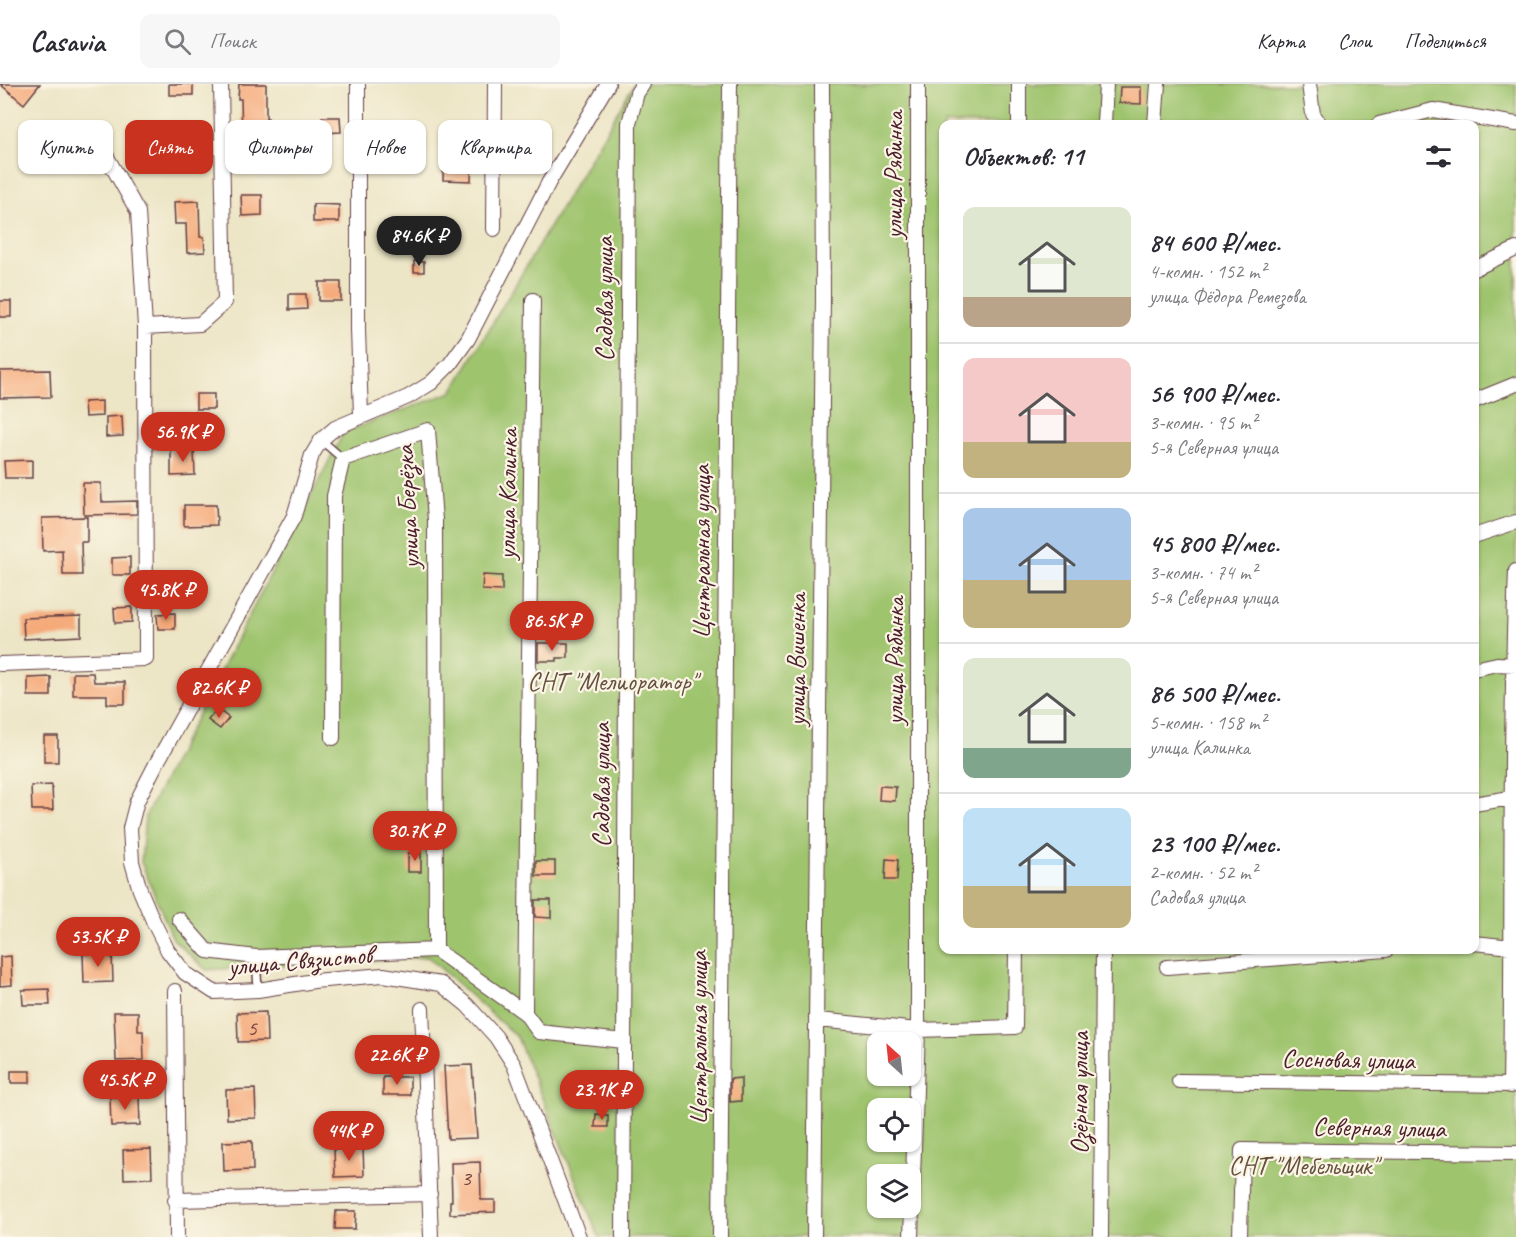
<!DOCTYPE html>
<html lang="ru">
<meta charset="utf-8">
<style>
:root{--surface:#fff;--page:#f7f7f7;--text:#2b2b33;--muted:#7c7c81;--line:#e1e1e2;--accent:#c8321e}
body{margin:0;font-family:Caveat,sans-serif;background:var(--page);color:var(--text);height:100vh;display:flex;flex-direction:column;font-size:22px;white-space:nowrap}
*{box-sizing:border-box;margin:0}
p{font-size:20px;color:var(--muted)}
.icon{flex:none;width:33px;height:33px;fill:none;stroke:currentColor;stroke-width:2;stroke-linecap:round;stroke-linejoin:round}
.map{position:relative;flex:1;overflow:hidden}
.details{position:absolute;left:939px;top:36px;width:540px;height:834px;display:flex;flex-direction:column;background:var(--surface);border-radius:12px;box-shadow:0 2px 4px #0004}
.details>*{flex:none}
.hud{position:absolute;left:18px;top:36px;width:570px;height:54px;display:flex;gap:12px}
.needle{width:39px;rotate:333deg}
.tools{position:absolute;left:867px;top:948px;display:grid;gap:12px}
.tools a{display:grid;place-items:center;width:54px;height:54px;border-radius:12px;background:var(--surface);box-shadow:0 2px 4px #0004;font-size:30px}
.price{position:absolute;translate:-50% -51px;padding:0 14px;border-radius:21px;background:var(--accent);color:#fff;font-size:20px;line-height:39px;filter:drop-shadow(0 2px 3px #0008)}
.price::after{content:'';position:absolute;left:50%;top:36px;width:18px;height:14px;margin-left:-9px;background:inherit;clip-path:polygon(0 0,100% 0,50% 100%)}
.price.current{background:#222;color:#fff}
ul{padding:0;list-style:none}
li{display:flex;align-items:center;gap:18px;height:150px;padding:0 24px}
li+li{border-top:2px solid var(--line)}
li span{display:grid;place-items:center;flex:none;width:168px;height:120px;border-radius:12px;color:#555}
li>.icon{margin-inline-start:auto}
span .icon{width:72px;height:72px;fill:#fffc;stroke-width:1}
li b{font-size:26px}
h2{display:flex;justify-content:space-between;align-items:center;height:72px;padding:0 24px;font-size:26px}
.chip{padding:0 21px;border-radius:12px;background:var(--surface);box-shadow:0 2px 4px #0004;font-size:21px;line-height:54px}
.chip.current{background:var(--accent);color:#fff}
header{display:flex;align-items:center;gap:36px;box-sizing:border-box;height:84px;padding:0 30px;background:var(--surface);border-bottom:2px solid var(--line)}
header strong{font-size:28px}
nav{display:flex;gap:33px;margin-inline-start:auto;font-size:21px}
.search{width:420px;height:54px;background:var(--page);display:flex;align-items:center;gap:15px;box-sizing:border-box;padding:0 21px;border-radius:12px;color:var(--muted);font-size:22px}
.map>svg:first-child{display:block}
.green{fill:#9fc46e;stroke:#74724c;stroke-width:1.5;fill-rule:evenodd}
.building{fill:#f5aa7a}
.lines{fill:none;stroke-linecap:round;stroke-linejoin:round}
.lane-casing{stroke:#623d42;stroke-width:10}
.street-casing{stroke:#623d42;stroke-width:16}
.lane{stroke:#fff;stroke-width:7}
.street{stroke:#fff;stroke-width:14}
.labels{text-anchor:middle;stroke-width:4.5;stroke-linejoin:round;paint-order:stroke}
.number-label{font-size:22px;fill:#75423f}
.street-label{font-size:26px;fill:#4a1f2b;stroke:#fcf5e5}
.park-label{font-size:26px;fill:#64513f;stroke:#fcf5e5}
</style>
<header>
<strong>Casavia</strong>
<div class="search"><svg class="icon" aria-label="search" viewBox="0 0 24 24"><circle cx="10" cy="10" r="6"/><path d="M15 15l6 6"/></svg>Поиск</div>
<nav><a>Карта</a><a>Слои</a><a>Поделиться</a></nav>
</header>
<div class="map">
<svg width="1516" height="1153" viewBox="0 0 1516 1153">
<rect width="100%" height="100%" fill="#fcf5e5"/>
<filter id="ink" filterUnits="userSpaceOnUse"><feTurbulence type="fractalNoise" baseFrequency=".0167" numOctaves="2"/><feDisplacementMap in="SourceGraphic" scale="12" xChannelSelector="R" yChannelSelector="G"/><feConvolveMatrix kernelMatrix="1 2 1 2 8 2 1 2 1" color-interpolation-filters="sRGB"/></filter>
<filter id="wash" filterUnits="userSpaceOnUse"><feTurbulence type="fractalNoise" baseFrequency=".008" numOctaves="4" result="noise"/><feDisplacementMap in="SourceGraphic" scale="24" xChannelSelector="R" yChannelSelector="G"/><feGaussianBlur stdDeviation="1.35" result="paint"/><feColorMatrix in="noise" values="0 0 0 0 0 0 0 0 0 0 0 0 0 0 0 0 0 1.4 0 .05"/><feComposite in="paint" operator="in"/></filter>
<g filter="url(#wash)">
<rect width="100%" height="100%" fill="#ece5c6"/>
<path class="green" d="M 634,0 L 1516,0 L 1516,1153 L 599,1153 L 517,953 L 428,873 L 206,886 L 173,855 L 141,778 L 145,733 L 344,348 L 452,308 ZM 944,40 L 1474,40 L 1474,866 L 944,866 ZM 878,958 L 910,958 L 910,992 L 878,992 ZM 878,1024 L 910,1024 L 910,1058 L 878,1058 ZM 878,1090 L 910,1090 L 910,1124 L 878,1124 Z"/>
<g id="blocks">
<path class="building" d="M 0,0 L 40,0 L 24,20 Z
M 169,0 L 193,0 L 193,11 L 169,11 Z
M 239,0 L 266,0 L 266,34 L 268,34 L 269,53 L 242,54 L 241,15 L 238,15 Z
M 1120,3 L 1141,3 L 1141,20 L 1119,19 Z
M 322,33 L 340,33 L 341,48 L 323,49 Z
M 371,42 L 388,42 L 389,57 L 383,57 L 383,86 L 367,85 L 367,63 L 371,63 Z
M 444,67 L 472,68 L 471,97 L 443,96 Z
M 241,111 L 262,111 L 262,131 L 242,132 Z
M 199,117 L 200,153 L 204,153 L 205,168 L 187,169 L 186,140 L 175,140 L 174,118 Z
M 313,120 L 339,121 L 339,138 L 313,138 Z
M 414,177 L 424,178 L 424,188 L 414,188 Z
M 319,198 L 341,198 L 341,217 L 319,217 Z
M 289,210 L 306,210 L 307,225 L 289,226 Z
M 0,217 L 11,217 L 11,233 L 0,233 Z
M 50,286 L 51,313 L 0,314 L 0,287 Z
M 196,310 L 214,310 L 214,325 L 196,325 Z
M 102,317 L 102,332 L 85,333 L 84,318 Z
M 122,332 L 123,352 L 106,353 L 106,333 Z
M 174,333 L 175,348 L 157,349 L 156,334 Z
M 171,366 L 194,366 L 195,391 L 171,392 Z
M 32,376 L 32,394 L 5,394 L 4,377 Z
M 83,399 L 101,399 L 102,418 L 137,417 L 137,430 L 84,431 Z
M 184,421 L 216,421 L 217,441 L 184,442 Z
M 87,433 L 87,458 L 81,458 L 82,491 L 63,491 L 62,466 L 43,467 L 42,434 Z
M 130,473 L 130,491 L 112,491 L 112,474 Z
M 483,491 L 502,492 L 502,507 L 482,506 Z
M 171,495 L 186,496 L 186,514 L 170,513 Z
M 132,523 L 132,538 L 115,539 L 114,524 Z
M 175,529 L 175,545 L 158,545 L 157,530 Z
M 81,532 L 81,552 L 24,555 L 23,534 Z
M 538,559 L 568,559 L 568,574 L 557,574 L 557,577 L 538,577 Z
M 73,589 L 93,589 L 94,598 L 125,598 L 125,620 L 107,620 L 107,611 L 73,611 Z
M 51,593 L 51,612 L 28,612 L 28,594 Z
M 217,625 L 229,634 L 220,645 L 208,636 Z
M 44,652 L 58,652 L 58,678 L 44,678 Z
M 52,701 L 53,726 L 32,726 L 31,702 Z
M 880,702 L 896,703 L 895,717 L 879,716 Z
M 408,769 L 421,769 L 421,788 L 408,788 Z
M 886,775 L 898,776 L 897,796 L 885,796 Z
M 536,777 L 555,777 L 555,792 L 536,792 Z
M 535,816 L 551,816 L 551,834 L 535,833 Z
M 112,869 L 113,898 L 84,899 L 83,870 Z
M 11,872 L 12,901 L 0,902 L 0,873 Z
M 49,905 L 50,921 L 23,921 L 22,906 Z
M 114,928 L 138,928 L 138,947 L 143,947 L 144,976 L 116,977 Z
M 266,928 L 267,957 L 238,958 L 237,929 Z
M 472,981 L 477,1054 L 448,1055 L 444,982 Z
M 11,987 L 30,987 L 30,999 L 11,999 Z
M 383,993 L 410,993 L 410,1011 L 383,1011 Z
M 741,994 L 741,1017 L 730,1018 L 730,995 Z
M 255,1005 L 256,1034 L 227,1035 L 226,1006 Z
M 139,1012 L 140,1041 L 111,1042 L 110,1013 Z
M 596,1030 L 608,1031 L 608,1043 L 595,1043 Z
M 252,1057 L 253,1086 L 224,1087 L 223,1058 Z
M 363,1063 L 364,1092 L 335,1093 L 334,1064 Z
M 151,1065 L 152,1094 L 124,1095 L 123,1066 Z
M 480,1078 L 481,1116 L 495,1116 L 495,1128 L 450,1130 L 450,1117 L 452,1117 L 451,1079 Z
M 336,1127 L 356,1127 L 355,1145 L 335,1145 Z"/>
</g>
</g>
<g filter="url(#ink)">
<use href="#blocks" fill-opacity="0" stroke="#623d42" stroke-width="1.5"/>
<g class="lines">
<defs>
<path id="lane" d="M 321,356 L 343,375
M 256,873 L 258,906"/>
<path id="street" d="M 358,0 L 358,246 L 361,331
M 1019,0 L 1019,40
M 1309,0 L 1313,30 L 1320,40
M 1104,40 L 1106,0
M 1155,40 L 1158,0
M 1379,40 L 1433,26 L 1516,40
M 494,145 L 495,0
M 1474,185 L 1516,165
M 533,216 L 525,929 L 539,948 L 623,957
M 145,243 L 200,240 L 225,218 L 221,0
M 1474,317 L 1516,300
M 1474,452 L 1516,438
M 0,580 L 146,575 L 145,243 L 138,128 L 94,50
M 1474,585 L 1497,580 L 1516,581
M 333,654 L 334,412 L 343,375 L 428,346 L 435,436 L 436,866 L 525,929
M 1474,720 L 1510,714 L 1516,715
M 179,835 L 207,867 L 256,873 L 436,866
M 1474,859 L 1512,863
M 1167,883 L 1386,866
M 175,907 L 177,1153
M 422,925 L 431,1153
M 818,936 L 918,946 L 1015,943 L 1016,866
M 1179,997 L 1516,1001
M 1510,1002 C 1513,830 1509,658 1516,487
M 175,1116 L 430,1110
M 579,1153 L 514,981 L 496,953 L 467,921 L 441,900 L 383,891 L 314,897 L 258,906 L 214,908 L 185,889 L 168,867 L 154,839 L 140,806 L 132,778 L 130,744 L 137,717 L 155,682 L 294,432 L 312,371 L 321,356 L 335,344 L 408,313 L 431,299 L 450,280 L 468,255 L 549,98 L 608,0
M 623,1153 L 629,39 L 637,9 L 643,0
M 720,1153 L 730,0
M 814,1153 L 823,212 L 822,0
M 911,1153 L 918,946 L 918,0
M 1101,1153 L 1103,866
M 1240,1153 L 1242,1066 L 1516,1069"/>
</defs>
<use href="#lane" class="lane-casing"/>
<use href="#street" class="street-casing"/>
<use href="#lane" class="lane"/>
<use href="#street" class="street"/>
</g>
</g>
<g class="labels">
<g class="number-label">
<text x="252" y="951">5</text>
<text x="466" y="1101">3</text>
</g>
<g class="street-label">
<text transform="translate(893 91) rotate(-90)" y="9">улица Рябинка</text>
<text transform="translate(604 215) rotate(-90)" y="9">Садовая улица</text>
<text transform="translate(507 410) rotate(-89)" y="9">улица Калинка</text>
<text transform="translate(407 423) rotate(-93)" y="9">улица Берёзка</text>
<text transform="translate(701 468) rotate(-90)" y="9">Центральная улица</text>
<text transform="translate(796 576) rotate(-90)" y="9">улица Вишенка</text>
<text transform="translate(894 577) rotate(-90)" y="9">улица Рябинка</text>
<text transform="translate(601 701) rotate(-90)" y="9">Садовая улица</text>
<text transform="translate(300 876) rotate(-5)" y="9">улица Связистов</text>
<text transform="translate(698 954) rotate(-90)" y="9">Центральная улица</text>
<text transform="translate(1348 975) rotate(1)" y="9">Сосновая улица</text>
<text transform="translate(1079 1009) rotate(-90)" y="9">Озёрная улица</text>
<text transform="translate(1379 1043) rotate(1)" y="9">Северная улица</text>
</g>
<g class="park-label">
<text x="612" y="606">СНТ "Мелиоратор"</text>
<text x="1303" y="1090">СНТ "Мебельщик"</text>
</g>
</g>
</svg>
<div class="tools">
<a><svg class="needle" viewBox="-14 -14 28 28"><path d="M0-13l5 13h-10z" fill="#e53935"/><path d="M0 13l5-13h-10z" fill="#7c7c81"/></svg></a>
<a><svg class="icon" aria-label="locate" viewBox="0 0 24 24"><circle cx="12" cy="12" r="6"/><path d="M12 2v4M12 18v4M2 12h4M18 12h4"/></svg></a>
<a><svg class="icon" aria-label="layers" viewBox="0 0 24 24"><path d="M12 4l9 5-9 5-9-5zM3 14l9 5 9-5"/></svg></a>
</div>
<b class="price current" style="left:419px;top:183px">84.6K ₽</b>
<b class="price" style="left:183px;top:379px">56.9K ₽</b>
<b class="price" style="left:166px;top:537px">45.8K ₽</b>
<b class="price" style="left:552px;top:568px">86.5K ₽</b>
<b class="price" style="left:219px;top:635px">82.6K ₽</b>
<b class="price" style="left:415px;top:778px">30.7K ₽</b>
<b class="price" style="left:98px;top:884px">53.5K ₽</b>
<b class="price" style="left:397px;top:1002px">22.6K ₽</b>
<b class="price" style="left:125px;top:1027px">45.5K ₽</b>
<b class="price" style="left:602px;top:1037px">23.1K ₽</b>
<b class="price" style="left:349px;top:1078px">44K ₽</b>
<div class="hud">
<a class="chip">Купить</a>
<a class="chip current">Снять</a>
<a class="chip">Фильтры</a>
<a class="chip">Новое</a>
<a class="chip">Квартира</a>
</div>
<section class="details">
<h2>Объектов: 11<svg class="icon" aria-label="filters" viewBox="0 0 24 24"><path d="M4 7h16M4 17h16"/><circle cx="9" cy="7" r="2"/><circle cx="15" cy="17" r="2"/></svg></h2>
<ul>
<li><span style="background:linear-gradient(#dfe7d0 75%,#b9a48a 0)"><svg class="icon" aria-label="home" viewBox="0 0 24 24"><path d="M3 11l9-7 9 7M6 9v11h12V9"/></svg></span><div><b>84 600 ₽/мес.</b><p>4-комн. · 152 m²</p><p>улица Фёдора Ремезова</p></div></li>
<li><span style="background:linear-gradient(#f6c9c9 70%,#c2b280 0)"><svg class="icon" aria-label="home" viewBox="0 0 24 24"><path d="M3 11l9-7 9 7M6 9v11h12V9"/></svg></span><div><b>56 900 ₽/мес.</b><p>3-комн. · 95 m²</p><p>5-я Северная улица</p></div></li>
<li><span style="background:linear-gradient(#a9c7e8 60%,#c2b280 0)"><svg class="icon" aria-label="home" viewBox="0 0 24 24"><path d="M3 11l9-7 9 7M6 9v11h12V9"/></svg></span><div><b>45 800 ₽/мес.</b><p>3-комн. · 74 m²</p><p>5-я Северная улица</p></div></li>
<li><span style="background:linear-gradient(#dfe7d0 75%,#7fa58c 0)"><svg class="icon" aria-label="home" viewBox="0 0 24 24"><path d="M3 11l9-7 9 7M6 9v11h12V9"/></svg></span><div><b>86 500 ₽/мес.</b><p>5-комн. · 158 m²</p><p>улица Калинка</p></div></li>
<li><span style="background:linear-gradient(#bfe0f5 65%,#c2b280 0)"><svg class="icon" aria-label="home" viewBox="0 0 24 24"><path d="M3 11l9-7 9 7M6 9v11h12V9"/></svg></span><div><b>23 100 ₽/мес.</b><p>2-комн. · 52 m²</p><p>Садовая улица</p></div></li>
</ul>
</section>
</div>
